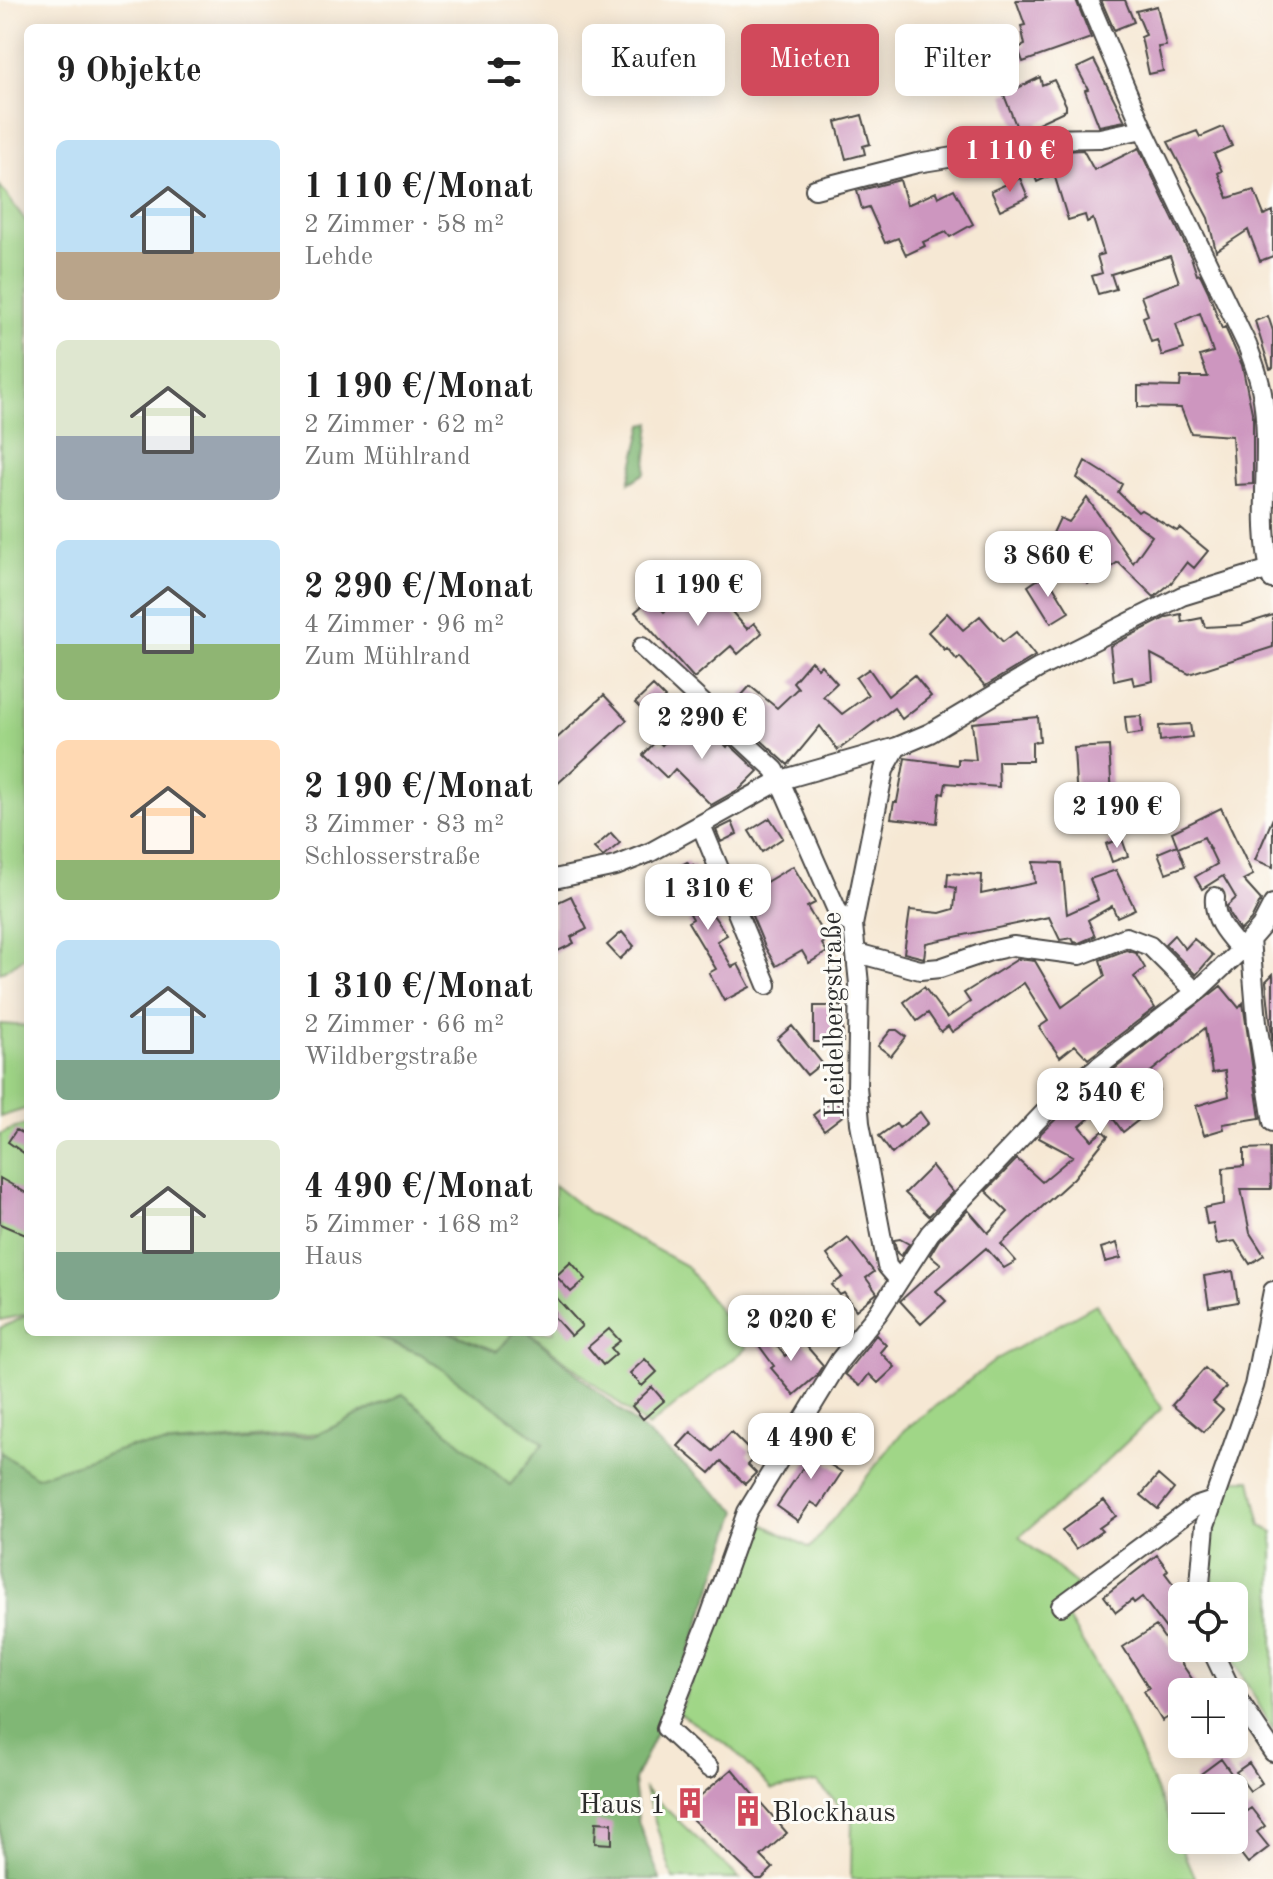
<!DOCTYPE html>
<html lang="de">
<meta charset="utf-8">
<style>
:root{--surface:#fff;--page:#f6f6f6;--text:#222;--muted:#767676;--accent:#d1495b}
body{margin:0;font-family:"Old Standard TT",serif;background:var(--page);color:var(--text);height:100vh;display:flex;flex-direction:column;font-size:30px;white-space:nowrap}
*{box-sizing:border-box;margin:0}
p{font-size:26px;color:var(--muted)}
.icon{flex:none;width:44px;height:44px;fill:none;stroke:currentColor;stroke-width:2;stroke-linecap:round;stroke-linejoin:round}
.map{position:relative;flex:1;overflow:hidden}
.details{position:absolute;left:24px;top:24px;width:534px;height:1312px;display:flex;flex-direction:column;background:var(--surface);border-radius:12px;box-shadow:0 4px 20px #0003}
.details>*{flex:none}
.hud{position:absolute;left:582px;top:24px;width:570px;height:72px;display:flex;gap:16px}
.controls{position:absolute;left:1168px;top:1582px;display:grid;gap:16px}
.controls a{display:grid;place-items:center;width:80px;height:80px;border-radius:12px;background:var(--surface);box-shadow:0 4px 20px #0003;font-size:40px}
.price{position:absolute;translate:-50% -68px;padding:0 18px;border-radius:16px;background:#fff;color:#222;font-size:26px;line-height:52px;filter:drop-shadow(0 2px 4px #0008)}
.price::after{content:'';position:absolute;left:50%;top:48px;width:24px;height:18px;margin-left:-12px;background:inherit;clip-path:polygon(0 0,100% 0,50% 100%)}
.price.current{background:var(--accent);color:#fff}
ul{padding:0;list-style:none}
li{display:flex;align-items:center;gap:24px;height:200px;padding:0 32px}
li span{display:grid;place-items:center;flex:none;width:224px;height:160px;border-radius:12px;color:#555}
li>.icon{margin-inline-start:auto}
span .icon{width:96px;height:96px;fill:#fffc;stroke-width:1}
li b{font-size:34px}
h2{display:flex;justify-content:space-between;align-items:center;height:96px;padding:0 32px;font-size:34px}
.tag{padding:0 28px;border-radius:12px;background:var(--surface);box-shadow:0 4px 20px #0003;font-size:28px;line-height:72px}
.tag.current{background:var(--accent);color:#fff}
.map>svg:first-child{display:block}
.green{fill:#a0d687;stroke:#668059;stroke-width:2}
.forest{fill:#80b774;stroke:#567150;stroke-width:2}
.building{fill:#cd96bf}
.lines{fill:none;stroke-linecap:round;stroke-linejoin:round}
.minor-casing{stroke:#494744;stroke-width:22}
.minor{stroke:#fff;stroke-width:18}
.labels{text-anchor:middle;stroke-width:6;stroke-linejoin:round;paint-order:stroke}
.street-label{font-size:28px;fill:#2b2b2b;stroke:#fdfcf7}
.poi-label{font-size:28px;fill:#2b2b2b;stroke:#fdfcf7;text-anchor:end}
</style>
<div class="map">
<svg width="1273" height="1879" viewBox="0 0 1273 1879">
<rect width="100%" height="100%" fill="#fdfcf7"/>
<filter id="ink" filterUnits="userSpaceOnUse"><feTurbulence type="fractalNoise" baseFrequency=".0125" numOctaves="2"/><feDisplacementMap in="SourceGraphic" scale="16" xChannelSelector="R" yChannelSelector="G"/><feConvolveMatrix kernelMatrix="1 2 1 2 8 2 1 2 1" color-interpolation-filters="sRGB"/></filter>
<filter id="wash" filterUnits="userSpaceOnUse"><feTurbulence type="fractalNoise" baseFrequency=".006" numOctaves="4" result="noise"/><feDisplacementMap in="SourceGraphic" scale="32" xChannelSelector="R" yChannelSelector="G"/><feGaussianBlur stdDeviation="1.8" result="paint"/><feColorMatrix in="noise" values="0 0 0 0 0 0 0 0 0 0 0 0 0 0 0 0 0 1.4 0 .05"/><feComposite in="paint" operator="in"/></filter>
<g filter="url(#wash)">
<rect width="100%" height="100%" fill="#f6e8d4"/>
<path class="green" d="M 0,186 L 28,224 L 28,955 L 0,973 Z
M 0,1024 L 28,1026 L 28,1108 L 0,1117 Z
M 28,1123 L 28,1314 L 0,1320 L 0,1134 Z
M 554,1185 L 588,1212 L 686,1266 L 747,1348 L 648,1427 L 529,1332 L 554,1332 Z
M 1096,1304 L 1110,1330 L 1162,1408 L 1088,1479 L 1019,1537 L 1079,1586 L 1058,1602 L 1117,1700 L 1195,1879 L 851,1879 L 852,1820 L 817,1782 L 772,1790 L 733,1749 L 679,1713 L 753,1519 L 810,1548 L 904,1430 L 997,1359 Z
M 28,1315 L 28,1332 L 365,1332 L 421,1354 L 544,1443 L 510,1486 L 402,1394 L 321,1433 L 130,1447 L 36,1477 L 0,1452 L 0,1328 Z
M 448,1332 L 515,1332 L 497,1351 Z
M 1229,1480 L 1251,1480 L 1261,1526 L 1273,1532 L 1273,1730 L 1227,1648 L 1234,1648 L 1234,1596 L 1213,1596 L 1212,1528 Z
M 645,1789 L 740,1879 L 673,1879 Z"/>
<path class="forest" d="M 651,423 L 645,473 L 629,483 L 643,425 Z
M 365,1332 L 448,1332 L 497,1351 L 515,1332 L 528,1332 L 738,1511 L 676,1691 L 634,1780 L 638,1821 L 660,1879 L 0,1879 L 0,1452 L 36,1477 L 130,1447 L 314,1436 L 403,1394 L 510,1485 L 544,1443 L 421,1354 Z"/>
<g id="blocks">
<path class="building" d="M 1016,0 L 1076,0 L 1091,38 L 1023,62 L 1018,48 L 1025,45 L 1021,26 L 1025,25 Z
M 1101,0 L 1125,0 L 1134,22 L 1114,30 Z
M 1157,6 L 1166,46 L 1158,47 L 1163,71 L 1149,74 L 1141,37 L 1146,35 L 1136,11 Z
M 1094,60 L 1114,99 L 1125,121 L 1099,126 L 1085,90 L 1088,89 L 1077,68 Z
M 1040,77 L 1042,85 L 1054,80 L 1066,105 L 1066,110 L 1038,123 L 1039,127 L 1019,133 L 1004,95 Z
M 862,115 L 870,144 L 863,146 L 865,154 L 846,159 L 836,122 Z
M 1223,127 L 1232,146 L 1214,154 L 1222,171 L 1218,173 L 1228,198 L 1254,190 L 1264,215 L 1273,211 L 1273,256 L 1260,261 L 1248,230 L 1216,251 L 1208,218 L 1168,142 L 1197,131 L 1200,137 Z
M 1139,148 L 1191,257 L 1197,275 L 1200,274 L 1208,291 L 1222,329 L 1225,327 L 1242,365 L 1253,417 L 1253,484 L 1235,485 L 1232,436 L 1191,433 L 1181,408 L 1138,407 L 1138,386 L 1180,387 L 1181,377 L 1208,377 L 1200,356 L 1213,352 L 1200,313 L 1176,324 L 1184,349 L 1162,356 L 1157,340 L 1151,342 L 1143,317 L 1148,315 L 1141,296 L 1179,282 L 1170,256 L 1111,274 L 1116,289 L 1098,294 L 1092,276 L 1102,273 L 1097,256 L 1104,254 L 1093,219 L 1087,222 L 1085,215 L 1068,220 L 1054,174 L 1037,182 L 1027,156 L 1042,151 L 1046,159 L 1062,151 L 1083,150 L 1094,170 Z
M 1020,178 L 1028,197 L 1000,210 L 991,191 Z
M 900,180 L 907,205 L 936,192 L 938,197 L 954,189 L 973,224 L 950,237 L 946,232 L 923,242 L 925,246 L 906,255 L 898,238 L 885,243 L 869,207 L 862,209 L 857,191 Z
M 1268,316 L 1273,331 L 1273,368 L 1270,369 L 1255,321 Z
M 1085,461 L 1122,484 L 1118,492 L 1138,512 L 1141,510 L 1177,531 L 1180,528 L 1208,551 L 1194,568 L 1187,562 L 1171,583 L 1154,597 L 1118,562 L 1088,584 L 1070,562 L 1059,571 L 1031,553 L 1041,537 L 1049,542 L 1060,518 L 1069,522 L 1087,498 L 1133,563 L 1152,536 L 1077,478 Z
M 1046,574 L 1069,612 L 1051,623 L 1028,586 Z
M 704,580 L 747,629 L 754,623 L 762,633 L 738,654 L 731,646 L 694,678 L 635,612 L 651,598 L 664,612 Z
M 947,613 L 963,630 L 980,616 L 1003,642 L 1016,632 L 1035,656 L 985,686 L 960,657 L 957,660 L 947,648 L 945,650 L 928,632 Z
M 1181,614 L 1182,622 L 1202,618 L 1205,627 L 1242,625 L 1273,615 L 1273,647 L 1189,674 L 1151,654 L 1153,681 L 1134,685 L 1132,677 L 1114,681 L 1110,646 L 1167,617 Z
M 811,661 L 818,668 L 821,665 L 837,683 L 823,696 L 842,714 L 868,695 L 856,678 L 869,669 L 888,696 L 914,675 L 931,696 L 902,719 L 894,708 L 838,750 L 820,726 L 788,765 L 752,732 L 763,719 L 741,696 L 750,686 L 777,708 L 798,688 L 793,682 Z
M 653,686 L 665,698 L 648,716 L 635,703 Z
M 604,695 L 627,720 L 554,787 L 554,741 Z
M 693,714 L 727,747 L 729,744 L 758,771 L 741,788 L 711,805 L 675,769 L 667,778 L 643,755 L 657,740 L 662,745 Z
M 1141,716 L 1142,733 L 1127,735 L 1125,717 Z
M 1038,717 L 1040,741 L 1032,742 L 1032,761 L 998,761 L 999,787 L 946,783 L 944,794 L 940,793 L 937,823 L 891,818 L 894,802 L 897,802 L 905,758 L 958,765 L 958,759 L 976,760 L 972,723 Z
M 1190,724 L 1192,737 L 1160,741 L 1159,726 Z
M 1109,746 L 1113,813 L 1093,815 L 1094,823 L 1069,824 L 1068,804 L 1077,803 L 1074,748 Z
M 1221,808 L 1253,875 L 1243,880 L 1261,900 L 1251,920 L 1240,931 L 1230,915 L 1227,906 L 1236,898 L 1223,876 L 1202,889 L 1195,877 L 1217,864 L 1204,837 L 1178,848 L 1172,832 Z
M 770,818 L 783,838 L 762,852 L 749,831 Z
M 1273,818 L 1273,867 L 1255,860 Z
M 732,822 L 737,834 L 721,842 L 716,830 Z
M 611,833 L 620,843 L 603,857 L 594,848 Z
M 1122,839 L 1128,856 L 1112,862 L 1106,844 Z
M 1177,845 L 1185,866 L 1166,873 L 1158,853 Z
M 687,862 L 690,867 L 693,865 L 705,887 L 697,892 L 727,935 L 717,941 L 732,967 L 738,964 L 750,987 L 724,1001 L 709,973 L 716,969 L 688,922 L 693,919 L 667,873 Z
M 1033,862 L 1062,863 L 1067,914 L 1098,900 L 1090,879 L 1116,870 L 1135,909 L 1117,917 L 1112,906 L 1088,920 L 1095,936 L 1079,943 L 1074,942 L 1072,938 L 1060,940 L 1049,917 L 926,943 L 924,958 L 904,953 L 910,910 L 940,913 L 954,909 L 956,888 L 947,886 L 948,873 L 982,875 L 981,894 L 1035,883 Z
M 793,866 L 815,903 L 807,907 L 827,940 L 822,944 L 827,952 L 809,963 L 802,951 L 776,966 L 765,947 L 750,911 L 755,909 L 746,894 Z
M 571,896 L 587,929 L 571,937 L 574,943 L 554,953 L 554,904 Z
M 622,932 L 634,946 L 620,959 L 607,945 Z
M 1174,935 L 1185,949 L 1194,939 L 1213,955 L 1196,975 L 1165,944 Z
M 1126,950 L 1136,953 L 1145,968 L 1134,977 L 1155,1008 L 1088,1059 L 1075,1045 L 1060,1057 L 1039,1027 L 1048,1021 L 1024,983 L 952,1032 L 948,1026 L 941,1032 L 928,1013 L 917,1021 L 904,1002 L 924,987 L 947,1018 L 970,1002 L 964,993 L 1018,959 L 1035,961 L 1062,1007 L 1105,976 L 1100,960 Z
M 1273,974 L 1273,1047 L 1266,981 Z
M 1221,986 L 1239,1008 L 1243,1003 L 1260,1118 L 1223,1124 L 1224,1129 L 1204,1135 L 1196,1106 L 1229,1096 L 1225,1071 L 1212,1073 L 1205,1028 L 1148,1074 L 1159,1090 L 1132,1109 L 1140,1119 L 1123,1132 L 1104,1106 L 1080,1126 L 1092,1140 L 1103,1131 L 1108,1136 L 1074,1178 L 1001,1244 L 1016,1261 L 1004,1268 L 986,1248 L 936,1291 L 946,1301 L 921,1324 L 900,1301 L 941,1264 L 930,1255 L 939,1240 L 968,1210 L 988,1233 L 1008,1212 L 986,1191 L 1017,1159 L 1042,1182 L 1073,1156 L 1039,1138 L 1041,1133 L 1071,1105 L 1092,1091 L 1090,1088 L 1094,1085 Z
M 814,1006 L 842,1006 L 843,1042 L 814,1042 Z
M 792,1026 L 822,1063 L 807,1075 L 777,1039 Z
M 891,1030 L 897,1030 L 906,1037 L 891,1056 L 878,1046 Z
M 834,1099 L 845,1114 L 824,1130 L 813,1115 Z
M 920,1112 L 928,1123 L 892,1154 L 879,1136 L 896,1124 L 899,1128 Z
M 16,1130 L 28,1137 L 28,1156 L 8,1142 Z
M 1270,1148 L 1271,1189 L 1241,1189 L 1250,1233 L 1264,1255 L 1250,1264 L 1235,1241 L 1217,1244 L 1213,1223 L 1207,1224 L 1204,1208 L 1224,1204 L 1223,1168 L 1244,1166 L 1244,1149 Z
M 932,1166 L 953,1192 L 929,1216 L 905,1193 Z
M 0,1178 L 28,1194 L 28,1236 L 0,1224 Z
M 848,1238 L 874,1272 L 866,1278 L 877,1293 L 856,1310 L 844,1293 L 840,1295 L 832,1285 L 843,1277 L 827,1255 Z
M 900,1239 L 909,1244 L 901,1256 L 897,1253 L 894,1240 Z
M 1117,1243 L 1121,1258 L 1105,1262 L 1101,1248 Z
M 571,1262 L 586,1279 L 571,1292 L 556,1276 Z
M 1233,1271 L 1238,1302 L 1209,1307 L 1204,1276 Z
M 554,1295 L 582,1326 L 571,1336 L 554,1317 Z
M 609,1329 L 620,1341 L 611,1348 L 616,1354 L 603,1365 L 588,1347 Z
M 766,1332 L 785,1356 L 802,1341 L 823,1365 L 816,1376 L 794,1395 L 771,1368 L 774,1366 L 755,1340 Z
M 876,1335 L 886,1345 L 880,1352 L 895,1367 L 878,1383 L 869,1374 L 860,1386 L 845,1374 Z
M 645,1359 L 657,1372 L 642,1386 L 630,1373 Z
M 1205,1368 L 1226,1387 L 1213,1402 L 1223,1410 L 1204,1432 L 1172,1405 Z
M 652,1387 L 664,1401 L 643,1419 L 632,1406 Z
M 691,1432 L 713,1451 L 731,1432 L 750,1451 L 747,1454 L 753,1460 L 748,1465 L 756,1473 L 745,1484 L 721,1461 L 710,1473 L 678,1446 Z
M 818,1437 L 836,1449 L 827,1463 L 842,1472 L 819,1507 L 811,1502 L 798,1521 L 777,1506 L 810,1457 L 806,1455 Z
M 1158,1475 L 1174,1489 L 1158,1509 L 1141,1495 Z
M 1104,1500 L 1116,1516 L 1099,1528 L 1102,1531 L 1076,1549 L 1062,1530 Z
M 1157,1555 L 1168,1570 L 1165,1573 L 1177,1589 L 1171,1594 L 1182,1611 L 1182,1619 L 1167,1630 L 1142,1597 L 1134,1603 L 1132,1600 L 1116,1612 L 1104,1596 Z
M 1156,1626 L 1201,1692 L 1182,1692 L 1182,1709 L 1162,1721 L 1144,1691 L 1149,1688 L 1123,1647 Z
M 1221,1759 L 1238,1783 L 1231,1788 L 1200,1788 L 1194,1779 Z
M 1249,1763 L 1262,1783 L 1250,1791 L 1236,1772 Z
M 732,1769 L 787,1833 L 761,1856 L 773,1868 L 762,1879 L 756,1879 L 677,1805 L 691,1790 L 699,1797 Z
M 1251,1808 L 1265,1826 L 1257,1832 L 1269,1847 L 1248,1863 L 1234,1845 L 1234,1820 Z
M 596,1822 L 612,1823 L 612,1844 L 595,1843 Z"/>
</g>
</g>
<g filter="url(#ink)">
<use href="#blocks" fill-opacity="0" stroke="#494744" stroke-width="2"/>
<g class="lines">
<defs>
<path id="minor" d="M 1088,0 L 1143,129 L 1247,345 C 1253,361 1259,376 1262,393 C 1273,455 1256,516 1272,579
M 815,189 L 917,163 L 1010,148 L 1041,139 L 1100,138 L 1143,129
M 642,647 L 775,770 L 836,908 L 843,919 L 853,925
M 897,747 L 884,770 L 853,925 L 859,984 L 857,1086 L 860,1123 L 887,1266 L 899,1280
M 701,825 L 767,985
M 554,879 L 616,866 L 651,852 L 781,780 L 897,747 L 930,733 L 1039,668 L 1182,596 L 1270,569
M 1215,897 C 1213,920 1227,934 1241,950
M 1250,939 L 1257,1023 L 1273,1122
M 857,953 L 920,970 L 940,968 L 990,951 L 1013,946 L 1080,955 L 1126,937 L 1150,946 L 1196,992
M 1199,1596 L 1205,1525 L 1254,1386 L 1273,1291
M 1061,1606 L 1195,1507 L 1213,1501
M 1211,1648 L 1232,1692
M 1234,1694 L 1273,1752
M 709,1768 L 666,1728 L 709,1619 L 747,1512 L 840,1360 L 878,1313 L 930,1233 L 1045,1112 L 1086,1076 L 1196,992 L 1241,950 L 1261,927 L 1273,904"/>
</defs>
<use href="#minor" class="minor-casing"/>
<use href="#minor" class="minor"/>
</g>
</g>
<defs>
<symbol id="building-bare" viewBox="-9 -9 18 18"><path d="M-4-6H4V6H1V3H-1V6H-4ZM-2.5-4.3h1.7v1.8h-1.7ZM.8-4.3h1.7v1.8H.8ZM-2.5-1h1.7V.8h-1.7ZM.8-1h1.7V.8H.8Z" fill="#d1495b" stroke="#fdfcf7" stroke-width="2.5" paint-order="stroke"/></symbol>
</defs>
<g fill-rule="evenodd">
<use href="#building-bare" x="668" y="1781" width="44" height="44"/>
<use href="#building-bare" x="726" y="1789" width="44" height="44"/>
</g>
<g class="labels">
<g class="street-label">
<text transform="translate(832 1015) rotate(-91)" y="10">Heidelbergstraße</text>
</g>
<g class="poi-label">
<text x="666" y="1813">Haus 1</text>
<text x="772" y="1821" text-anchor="start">Blockhaus</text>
</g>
</g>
</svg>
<div class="controls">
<a><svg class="icon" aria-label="locate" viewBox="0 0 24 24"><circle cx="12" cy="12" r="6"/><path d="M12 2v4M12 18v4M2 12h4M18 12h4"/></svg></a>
<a>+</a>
<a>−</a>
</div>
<b class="price current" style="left:1010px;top:194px">1 110 €</b>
<b class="price" style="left:1048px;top:599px">3 860 €</b>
<b class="price" style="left:698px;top:628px">1 190 €</b>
<b class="price" style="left:702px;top:761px">2 290 €</b>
<b class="price" style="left:1117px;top:850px">2 190 €</b>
<b class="price" style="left:708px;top:932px">1 310 €</b>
<b class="price" style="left:1100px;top:1136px">2 540 €</b>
<b class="price" style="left:791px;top:1363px">2 020 €</b>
<b class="price" style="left:811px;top:1481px">4 490 €</b>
<div class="hud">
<a class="tag">Kaufen</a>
<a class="tag current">Mieten</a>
<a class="tag">Filter</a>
</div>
<section class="details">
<h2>9 Objekte<svg class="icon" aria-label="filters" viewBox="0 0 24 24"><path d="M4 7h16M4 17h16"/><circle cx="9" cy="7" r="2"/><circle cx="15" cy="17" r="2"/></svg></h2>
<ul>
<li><span style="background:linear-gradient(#bfe0f5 70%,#b9a48a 0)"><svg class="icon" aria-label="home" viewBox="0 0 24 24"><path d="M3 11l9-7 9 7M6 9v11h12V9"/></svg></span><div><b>1 110 €/Monat</b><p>2 Zimmer · 58 m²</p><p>Lehde</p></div></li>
<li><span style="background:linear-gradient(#dfe7d0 60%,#9aa5b1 0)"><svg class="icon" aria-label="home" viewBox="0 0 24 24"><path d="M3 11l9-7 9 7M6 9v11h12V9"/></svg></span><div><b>1 190 €/Monat</b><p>2 Zimmer · 62 m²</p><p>Zum Mühlrand</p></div></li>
<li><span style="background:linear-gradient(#bfe0f5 65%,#8fb573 0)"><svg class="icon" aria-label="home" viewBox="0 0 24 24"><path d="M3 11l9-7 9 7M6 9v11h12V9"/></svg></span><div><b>2 290 €/Monat</b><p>4 Zimmer · 96 m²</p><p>Zum Mühlrand</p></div></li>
<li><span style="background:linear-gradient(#ffd9b3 75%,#8fb573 0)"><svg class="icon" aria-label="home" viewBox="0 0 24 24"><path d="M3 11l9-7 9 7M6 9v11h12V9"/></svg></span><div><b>2 190 €/Monat</b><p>3 Zimmer · 83 m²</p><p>Schlosserstraße</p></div></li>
<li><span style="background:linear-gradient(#bfe0f5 75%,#7fa58c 0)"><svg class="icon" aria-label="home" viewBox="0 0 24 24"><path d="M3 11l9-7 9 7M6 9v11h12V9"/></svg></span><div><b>1 310 €/Monat</b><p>2 Zimmer · 66 m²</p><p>Wildbergstraße</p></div></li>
<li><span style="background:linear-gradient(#dfe7d0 70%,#7fa58c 0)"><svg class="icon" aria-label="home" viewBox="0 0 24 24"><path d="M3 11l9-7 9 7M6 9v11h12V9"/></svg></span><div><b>4 490 €/Monat</b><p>5 Zimmer · 168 m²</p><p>Haus</p></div></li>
</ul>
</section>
</div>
